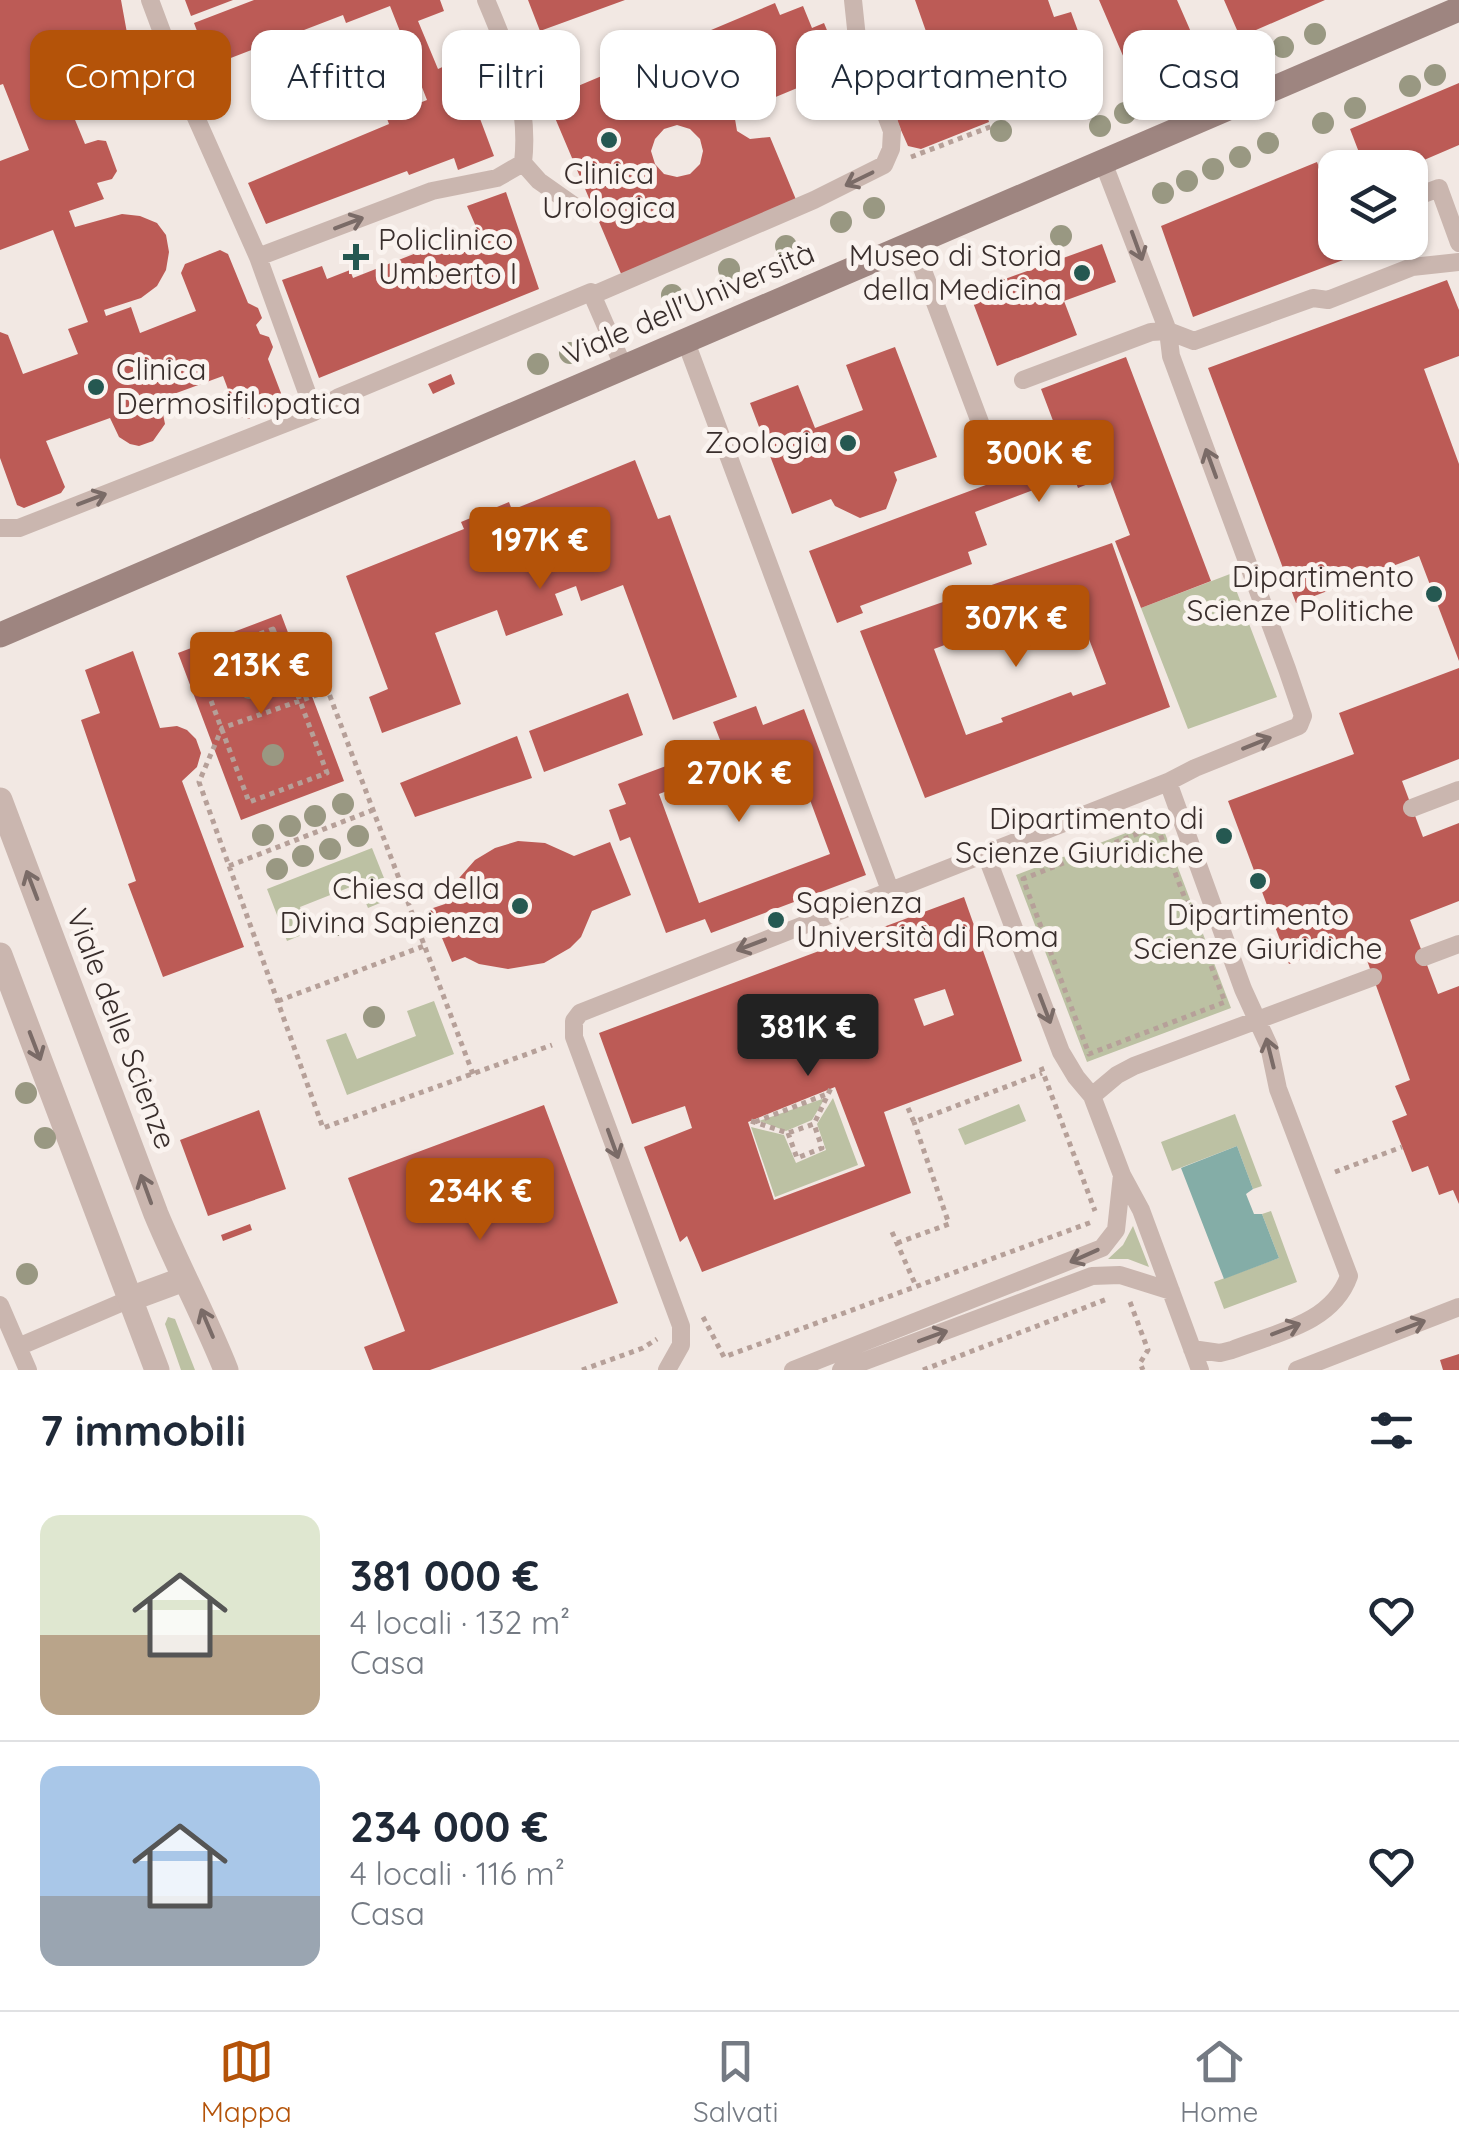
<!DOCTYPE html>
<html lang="it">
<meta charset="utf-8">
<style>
:root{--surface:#fff;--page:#f2f2f3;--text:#1f2937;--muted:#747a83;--line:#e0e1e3;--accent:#b45309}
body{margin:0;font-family:Quicksand,sans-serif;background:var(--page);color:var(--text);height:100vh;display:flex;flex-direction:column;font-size:38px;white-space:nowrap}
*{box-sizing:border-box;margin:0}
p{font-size:32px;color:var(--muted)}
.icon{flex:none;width:55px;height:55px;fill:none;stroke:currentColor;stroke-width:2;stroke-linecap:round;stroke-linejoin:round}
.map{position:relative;height:1370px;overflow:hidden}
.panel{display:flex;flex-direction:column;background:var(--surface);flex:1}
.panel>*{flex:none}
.banner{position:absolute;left:30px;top:30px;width:1400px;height:90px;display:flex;gap:20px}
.controls{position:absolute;left:1318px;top:150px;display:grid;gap:20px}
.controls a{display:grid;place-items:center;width:110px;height:110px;border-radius:20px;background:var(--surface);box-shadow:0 2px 8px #0004;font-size:50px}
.price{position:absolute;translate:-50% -85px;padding:0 22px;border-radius:10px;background:var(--accent);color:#fff;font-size:32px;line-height:65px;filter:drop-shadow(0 2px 5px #0008)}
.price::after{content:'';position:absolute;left:50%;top:60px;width:30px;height:22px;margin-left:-15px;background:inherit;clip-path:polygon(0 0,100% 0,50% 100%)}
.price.current{background:#222;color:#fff}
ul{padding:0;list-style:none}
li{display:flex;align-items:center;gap:30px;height:250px;padding:0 40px}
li+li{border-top:2px solid var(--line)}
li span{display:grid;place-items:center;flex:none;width:280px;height:200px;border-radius:20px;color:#555}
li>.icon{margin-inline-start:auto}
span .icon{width:120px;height:120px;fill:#fffc;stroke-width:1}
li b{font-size:42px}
h2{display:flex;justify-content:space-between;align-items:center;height:120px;padding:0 40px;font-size:42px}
.tag{padding:0 35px;border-radius:20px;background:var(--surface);box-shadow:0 2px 8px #0004;font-size:35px;line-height:90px}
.tag.current{background:var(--accent);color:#fff}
.menu{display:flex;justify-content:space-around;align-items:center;height:140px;border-top:2px solid var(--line);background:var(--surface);font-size:28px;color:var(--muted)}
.menu a{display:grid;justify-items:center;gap:5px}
.menu .current{color:var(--accent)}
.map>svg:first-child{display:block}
.green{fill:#bcc1a3}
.water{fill:#84ada7}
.building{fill:#bc5b56;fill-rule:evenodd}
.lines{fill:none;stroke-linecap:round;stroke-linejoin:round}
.path{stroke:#b6a099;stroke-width:5;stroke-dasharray:5 5;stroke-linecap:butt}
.lane{stroke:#cab6af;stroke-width:18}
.street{stroke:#cab6af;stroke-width:25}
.secondary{stroke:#9e8580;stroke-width:25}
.tree{fill:#999882}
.oneway{stroke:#7a6b67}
.poi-dot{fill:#255851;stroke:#faf3ef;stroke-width:4}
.labels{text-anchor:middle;stroke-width:10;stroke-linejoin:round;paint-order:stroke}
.poi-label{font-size:30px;fill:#392e2c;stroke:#faf3ef;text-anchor:end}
.street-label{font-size:30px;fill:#392e2c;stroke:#faf3ef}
</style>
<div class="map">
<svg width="1459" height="1370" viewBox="0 0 1459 1370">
<rect width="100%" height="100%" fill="#f2e8e3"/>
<path class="green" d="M 1230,574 L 1277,697 L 1188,729 L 1141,608 Z
M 1160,820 L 1231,1008 L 1087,1062 L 1016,875 Z
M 372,848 L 392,898 L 368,908 L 358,884 L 300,907 L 309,932 L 287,941 L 267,889 Z
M 434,1001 L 454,1054 L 347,1095 L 326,1040 L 346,1033 L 357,1059 L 416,1036 L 407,1011 Z
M 825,1098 L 812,1120 L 786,1131 L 759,1121 Z
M 833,1098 L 858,1165 L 775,1197 L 751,1127 L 784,1135 L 796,1163 L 826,1150 L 817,1124 Z
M 1019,1104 L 1026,1121 L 965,1145 L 958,1129 Z
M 1235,1114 L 1262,1186 L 1253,1189 L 1237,1146 L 1172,1171 L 1161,1142 Z
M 1271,1211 L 1297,1282 L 1224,1309 L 1214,1282 L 1279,1258 L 1262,1214 Z
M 1133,1226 L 1149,1267 L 1128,1259 L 1108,1259 L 1123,1245 Z
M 168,1317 L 175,1319 L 195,1370 L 181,1370 L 165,1324 Z"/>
<path class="water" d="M 1237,1146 L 1253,1189 L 1246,1194 L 1254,1214 L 1262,1214 L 1279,1258 L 1224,1279 L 1181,1168 Z"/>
<path class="building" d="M 0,0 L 121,0 L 129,44 L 45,47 L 85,144 L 98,140 L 106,141 L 117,171 L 112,179 L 97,183 L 104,199 L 69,211 L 75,227 L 122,214 L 140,216 L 157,223 L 166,235 L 169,252 L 166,270 L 157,286 L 141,298 L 104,310 L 106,316 L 131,307 L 140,333 L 196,311 L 181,273 L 185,264 L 220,250 L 228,254 L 248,303 L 258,308 L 262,318 L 256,325 L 260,334 L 269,337 L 273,347 L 268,359 L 284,401 L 281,407 L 248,419 L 238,416 L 223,376 L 160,399 L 165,424 L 153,441 L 139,446 L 130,444 L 119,437 L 110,418 L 46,441 L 65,487 L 61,493 L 24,508 L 17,505 L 0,458 L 0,332 L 8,335 L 23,374 L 78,354 L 68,329 L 88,322 L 53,230 L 0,250 L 0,161 L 29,150 L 3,84 L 0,85 Z
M 185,0 L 233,0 L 191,16 Z
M 254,0 L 440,0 L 444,11 L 418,21 L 438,69 L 458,60 L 494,156 L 458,170 L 454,158 L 409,175 L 407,171 L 266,224 L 248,183 L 389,124 L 386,116 L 427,100 L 390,6 L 346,23 L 343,15 L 210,66 L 194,23 Z
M 528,0 L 625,0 L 540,31 Z
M 915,0 L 1048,0 L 1054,17 L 1071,12 L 1085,50 L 1068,56 L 1070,61 L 981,94 L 989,122 L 921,149 L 908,146 L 897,121 L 904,112 L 948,94 Z
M 1099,0 L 1177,0 L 1201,55 L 1133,79 Z
M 1224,0 L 1325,0 L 1240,37 Z
M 775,3 L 780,15 L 803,6 L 812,28 L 824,23 L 843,69 L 766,101 L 758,86 L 740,95 L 733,107 L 737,131 L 750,139 L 770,137 L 797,202 L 622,276 L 547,99 ZM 677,125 L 690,129 L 700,139 L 703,151 L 700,164 L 690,174 L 677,177 L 664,174 L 655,164 L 651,151 L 655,139 L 664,129 Z
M 1459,83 L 1459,145 L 1410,166 L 1416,179 L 1410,182 L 1410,168 L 1365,168 L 1350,129 Z
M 1317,162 L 1335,212 L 1335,242 L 1346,242 L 1351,257 L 1193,317 L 1161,226 Z
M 506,192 L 539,289 L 319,378 L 282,280 L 322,266 L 327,279 L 350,270 L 353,278 L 477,229 L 467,206 Z
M 1102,244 L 1116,282 L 1064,301 L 1077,335 L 997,366 L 969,292 Z
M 1447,280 L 1459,310 L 1459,356 L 1424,369 L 1459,464 L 1459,661 L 1419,556 L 1296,603 L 1208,368 Z
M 895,347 L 937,457 L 894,472 L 897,480 L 886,509 L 860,518 L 835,506 L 831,499 L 792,514 L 750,403 L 798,385 L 815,428 L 863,410 L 846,365 Z
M 1126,357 L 1211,581 L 1141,608 L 1115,541 L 1130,535 L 1108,476 L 1078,488 L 1073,475 L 975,512 L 987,545 L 968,552 L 972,564 L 860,606 L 863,613 L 837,623 L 809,551 L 1066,455 L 1041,389 Z
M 451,374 L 455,384 L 433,394 L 428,384 Z
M 1004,443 L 1012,464 L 1000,469 L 992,448 Z
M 635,460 L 658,519 L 670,515 L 737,697 L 673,720 L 623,585 L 581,601 L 576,586 L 555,594 L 563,615 L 506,636 L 497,610 L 435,633 L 461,704 L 382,733 L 369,697 L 388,689 L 346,576 L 464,529 L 461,522 L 509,502 L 512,510 Z
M 1112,543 L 1170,707 L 925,798 L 860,631 ZM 1073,597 L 1106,684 L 1073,696 L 1071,692 L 1001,718 L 1003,722 L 966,735 L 934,649 Z
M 281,614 L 344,781 L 241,820 L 178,653 Z
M 133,651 L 160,728 L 177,726 L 187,730 L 196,739 L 201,753 L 197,767 L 182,781 L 244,947 L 163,977 L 128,884 L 136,881 L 81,720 L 100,713 L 85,670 Z
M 1459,668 L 1459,759 L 1402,781 L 1423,837 L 1459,823 L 1459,901 L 1410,920 L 1438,994 L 1459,986 L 1459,1204 L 1453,1190 L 1439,1195 L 1428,1166 L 1412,1172 L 1392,1121 L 1407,1115 L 1395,1086 L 1410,1080 L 1359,938 L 1289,964 L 1228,801 L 1354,754 L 1339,713 Z
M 628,693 L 643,735 L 544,772 L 529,731 Z
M 756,706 L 763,725 L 804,709 L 866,875 L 711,933 L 705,919 L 666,933 L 630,837 L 620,841 L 609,810 L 626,804 L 618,784 L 722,745 L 713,722 ZM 790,746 L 830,854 L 699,903 L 659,794 Z
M 517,736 L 532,778 L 415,817 L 400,783 Z
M 518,841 L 545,843 L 574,856 L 610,842 L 631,895 L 592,911 L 581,937 L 570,948 L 544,963 L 508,969 L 479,964 L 465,957 L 452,962 L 430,909 L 445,904 L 453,885 L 475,860 L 495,848 Z
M 964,897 L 1022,1061 L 884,1112 L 911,1193 L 702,1272 L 687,1236 L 680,1242 L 644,1147 L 692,1128 L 685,1106 L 632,1124 L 599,1033 ZM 945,989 L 954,1015 L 924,1026 L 914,999 ZM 835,1087 L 865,1166 L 774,1200 L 748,1122 Z
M 544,1105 L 618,1303 L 430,1370 L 373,1370 L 364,1347 L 405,1331 L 348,1178 Z
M 259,1110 L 286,1189 L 208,1216 L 180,1140 Z
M 250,1224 L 252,1230 L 223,1241 L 221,1235 Z
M 1459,1354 L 1459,1370 L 1443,1370 L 1440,1360 Z"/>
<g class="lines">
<path class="path" d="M 911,157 L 1003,122 L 1004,85
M 273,629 L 327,773 L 249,802 L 195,658 Z
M 1157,826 L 1225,1002 L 1089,1054 L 1023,879 Z
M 229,866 L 373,810
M 278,1001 L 424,946
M 1041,1067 L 1095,1211
M 473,1074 L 328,691 L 222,728 L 199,782 L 323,1128 L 552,1045
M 908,1108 L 914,1122 L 1042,1073
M 751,1121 L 788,1133 L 814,1124 L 831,1088
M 755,1122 L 827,1094
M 788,1133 L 797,1158 L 822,1148 L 814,1124
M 1335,1172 L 1402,1147
M 892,1232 L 916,1286
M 897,1243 L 949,1224 L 914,1122
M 1130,1302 L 1148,1350 L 1140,1363 L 1143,1370
M 703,1317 L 724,1357 L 1092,1222
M 582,1370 L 643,1348 L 657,1339
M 923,1370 L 1107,1299"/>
<path class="lane" d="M 150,0 L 182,86 L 258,257 L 314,412
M 486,0 C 509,54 530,103 523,163 L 539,181 L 583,212
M 1345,161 L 1348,168
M 1410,199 L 1439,188 L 1459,243
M 913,244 L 981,425
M 258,257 L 432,191 L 497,178 L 523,163
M 593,295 L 814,200 L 884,165 L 891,149 L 892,131 L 857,38 L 853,0
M 686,342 L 890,890
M 1023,380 L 1151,332 L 1168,331 L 1194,341 L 1313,298 L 1328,300 L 1412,267 L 1459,262
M 0,528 L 19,528 L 314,412 L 339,397 L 591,292 L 624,368
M 1168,782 L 1243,989 L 1269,1046 L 1278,1089 L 1349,1276 C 1332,1324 1275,1333 1232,1350 L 1220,1353 L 1192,1349
M 1412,808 L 1459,790
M 985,852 L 1061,1052 L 1076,1077 L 1092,1096 L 1122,1175 L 1141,1210 L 1200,1370
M 1424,957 L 1459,944
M 1092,1096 L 1117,1075 L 1134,1066 L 1373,977
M 0,1305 L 28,1370
M 18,1347 L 130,1299
M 667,1370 L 681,1345 L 681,1326 L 574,1037 L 574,1021 L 580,1013 L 1168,782 L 1195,768 L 1299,726 L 1303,716 L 1287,669 L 1171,356 L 1168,331 L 1103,162
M 793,1370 L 1102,1248 L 1116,1230 L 1122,1175
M 841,1370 L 1092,1276 L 1120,1275 L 1171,1291
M 1297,1370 L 1459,1307"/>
<path class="street" d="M 0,800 L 156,1214 C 178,1267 205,1317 226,1370
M 0,955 L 157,1370
M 130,1299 L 184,1279"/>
<path class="secondary" d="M 0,635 L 1459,9"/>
</g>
<g class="tree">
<circle cx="1315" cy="34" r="11"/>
<circle cx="1283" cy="47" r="11"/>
<circle cx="1228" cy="72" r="11"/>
<circle cx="1435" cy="75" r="11"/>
<circle cx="1410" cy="86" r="11"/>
<circle cx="1178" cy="92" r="11"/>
<circle cx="1155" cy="102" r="11"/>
<circle cx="1355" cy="108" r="11"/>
<circle cx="1125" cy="113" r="11"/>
<circle cx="1323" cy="123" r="11"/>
<circle cx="1100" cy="126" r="11"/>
<circle cx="1001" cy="131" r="11"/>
<circle cx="1268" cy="143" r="11"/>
<circle cx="1240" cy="157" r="11"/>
<circle cx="1213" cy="169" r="11"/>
<circle cx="1187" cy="181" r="11"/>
<circle cx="1163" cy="193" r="11"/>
<circle cx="874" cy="208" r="11"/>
<circle cx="841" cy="222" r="11"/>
<circle cx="1061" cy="236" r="11"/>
<circle cx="786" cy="246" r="11"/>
<circle cx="729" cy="269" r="11"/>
<circle cx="672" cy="295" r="11"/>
<circle cx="570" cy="353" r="11"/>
<circle cx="538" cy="364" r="11"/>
<circle cx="250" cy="688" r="11"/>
<circle cx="273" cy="755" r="11"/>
<circle cx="343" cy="804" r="11"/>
<circle cx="315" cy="816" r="11"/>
<circle cx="290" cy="826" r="11"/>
<circle cx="263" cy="835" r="11"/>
<circle cx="358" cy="836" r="11"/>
<circle cx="330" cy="849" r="11"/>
<circle cx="303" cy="856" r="11"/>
<circle cx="277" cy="869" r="11"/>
<circle cx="339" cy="925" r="11"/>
<circle cx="374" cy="1017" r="11"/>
<circle cx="26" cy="1093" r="11"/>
<circle cx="45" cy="1138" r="11"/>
<circle cx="27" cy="1274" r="11"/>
</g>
<defs><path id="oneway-shaft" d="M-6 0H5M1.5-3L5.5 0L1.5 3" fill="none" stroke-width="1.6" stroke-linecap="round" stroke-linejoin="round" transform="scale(2.5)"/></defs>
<g class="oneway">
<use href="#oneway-shaft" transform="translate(859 179) rotate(154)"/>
<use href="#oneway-shaft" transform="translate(349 223) rotate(-21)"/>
<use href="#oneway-shaft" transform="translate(1137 246) rotate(70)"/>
<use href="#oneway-shaft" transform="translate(1211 463) rotate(-110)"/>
<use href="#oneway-shaft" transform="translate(92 499) rotate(-21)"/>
<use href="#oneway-shaft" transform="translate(1257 743) rotate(-22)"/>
<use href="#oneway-shaft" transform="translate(32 885) rotate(-111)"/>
<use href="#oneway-shaft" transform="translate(751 945) rotate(159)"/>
<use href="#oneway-shaft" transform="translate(1045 1009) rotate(69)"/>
<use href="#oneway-shaft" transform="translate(35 1046) rotate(69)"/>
<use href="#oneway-shaft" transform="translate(1270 1053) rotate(-104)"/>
<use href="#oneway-shaft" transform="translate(613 1144) rotate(70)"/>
<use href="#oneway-shaft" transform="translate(146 1189) rotate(-110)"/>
<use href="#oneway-shaft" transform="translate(1084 1256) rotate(156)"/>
<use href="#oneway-shaft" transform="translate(207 1323) rotate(-113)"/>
<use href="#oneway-shaft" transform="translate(1411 1326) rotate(-21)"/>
<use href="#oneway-shaft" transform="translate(1286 1329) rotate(-21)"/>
<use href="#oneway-shaft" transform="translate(933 1336) rotate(-20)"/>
</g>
<g class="poi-dot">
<circle cx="609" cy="140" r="10"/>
<path d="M351 242h10v10h10v10h-10v10h-10v-10h-10v-10h10z"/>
<circle cx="1082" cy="273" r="10"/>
<circle cx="96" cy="387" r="10"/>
<circle cx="848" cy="443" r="10"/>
<circle cx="1434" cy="594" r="10"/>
<circle cx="1224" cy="836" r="10"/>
<circle cx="1258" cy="881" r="10"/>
<circle cx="520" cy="906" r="10"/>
<circle cx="776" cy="920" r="10"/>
</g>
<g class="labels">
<g class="poi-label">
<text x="609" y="184" text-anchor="middle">Clinica<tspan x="609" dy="34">Urologica</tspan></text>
<text x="378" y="250" text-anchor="start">Policlinico<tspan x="378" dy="34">Umberto I</tspan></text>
<text x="1062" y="266">Museo di Storia<tspan x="1062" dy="34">della Medicina</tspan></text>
<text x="116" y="380" text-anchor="start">Clinica<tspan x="116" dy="34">Dermosifilopatica</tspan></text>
<text x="828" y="453">Zoologia</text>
<text x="1414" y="587">Dipartimento<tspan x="1414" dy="34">Scienze Politiche</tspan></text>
<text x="1204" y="829">Dipartimento di<tspan x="1204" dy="34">Scienze Giuridiche</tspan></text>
<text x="500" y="899">Chiesa della<tspan x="500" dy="34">Divina Sapienza</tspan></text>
<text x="796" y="913" text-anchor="start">Sapienza<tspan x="796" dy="34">Università di Roma</tspan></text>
<text x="1258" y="925" text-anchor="middle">Dipartimento<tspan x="1258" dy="34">Scienze Giuridiche</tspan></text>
</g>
<g class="street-label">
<text transform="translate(689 304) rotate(-23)" y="10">Viale dell'Università</text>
<text transform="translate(121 1029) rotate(69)" y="10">Viale delle Scienze</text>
</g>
</g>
</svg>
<div class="controls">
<a><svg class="icon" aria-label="layers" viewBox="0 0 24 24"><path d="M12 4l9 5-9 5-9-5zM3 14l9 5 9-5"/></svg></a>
</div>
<b class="price" style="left:1039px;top:505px">300K €</b>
<b class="price" style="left:540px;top:592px">197K €</b>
<b class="price" style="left:1016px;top:670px">307K €</b>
<b class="price" style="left:261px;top:717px">213K €</b>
<b class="price" style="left:739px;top:825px">270K €</b>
<b class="price current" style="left:808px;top:1079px">381K €</b>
<b class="price" style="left:480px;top:1243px">234K €</b>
<div class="banner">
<a class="tag current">Compra</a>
<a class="tag">Affitta</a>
<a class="tag">Filtri</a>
<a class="tag">Nuovo</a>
<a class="tag">Appartamento</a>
<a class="tag">Casa</a>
</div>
</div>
<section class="panel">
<h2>7 immobili<svg class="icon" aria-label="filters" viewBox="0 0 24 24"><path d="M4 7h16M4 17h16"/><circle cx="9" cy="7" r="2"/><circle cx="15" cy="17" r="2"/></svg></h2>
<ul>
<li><span style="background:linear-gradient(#dfe7d0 60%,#b9a48a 0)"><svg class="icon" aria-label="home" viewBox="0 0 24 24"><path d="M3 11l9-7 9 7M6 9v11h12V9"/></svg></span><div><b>381 000 €</b><p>4 locali · 132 m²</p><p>Casa</p></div><svg class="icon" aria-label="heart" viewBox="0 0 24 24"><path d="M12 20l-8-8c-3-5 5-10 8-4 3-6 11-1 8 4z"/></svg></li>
<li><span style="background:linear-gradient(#a9c7e8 65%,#9aa5b1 0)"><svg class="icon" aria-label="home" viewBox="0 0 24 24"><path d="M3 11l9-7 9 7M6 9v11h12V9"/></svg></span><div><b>234 000 €</b><p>4 locali · 116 m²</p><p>Casa</p></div><svg class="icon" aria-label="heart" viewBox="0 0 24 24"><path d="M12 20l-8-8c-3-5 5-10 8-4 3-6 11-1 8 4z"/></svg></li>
</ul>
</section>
<nav class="menu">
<a class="current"><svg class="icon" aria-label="map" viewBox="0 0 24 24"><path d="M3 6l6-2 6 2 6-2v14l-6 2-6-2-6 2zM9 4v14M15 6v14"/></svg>Mappa</a>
<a><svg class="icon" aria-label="saved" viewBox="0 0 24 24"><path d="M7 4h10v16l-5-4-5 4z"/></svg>Salvati</a>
<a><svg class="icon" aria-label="home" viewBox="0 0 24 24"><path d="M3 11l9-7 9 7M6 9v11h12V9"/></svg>Home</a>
</nav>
